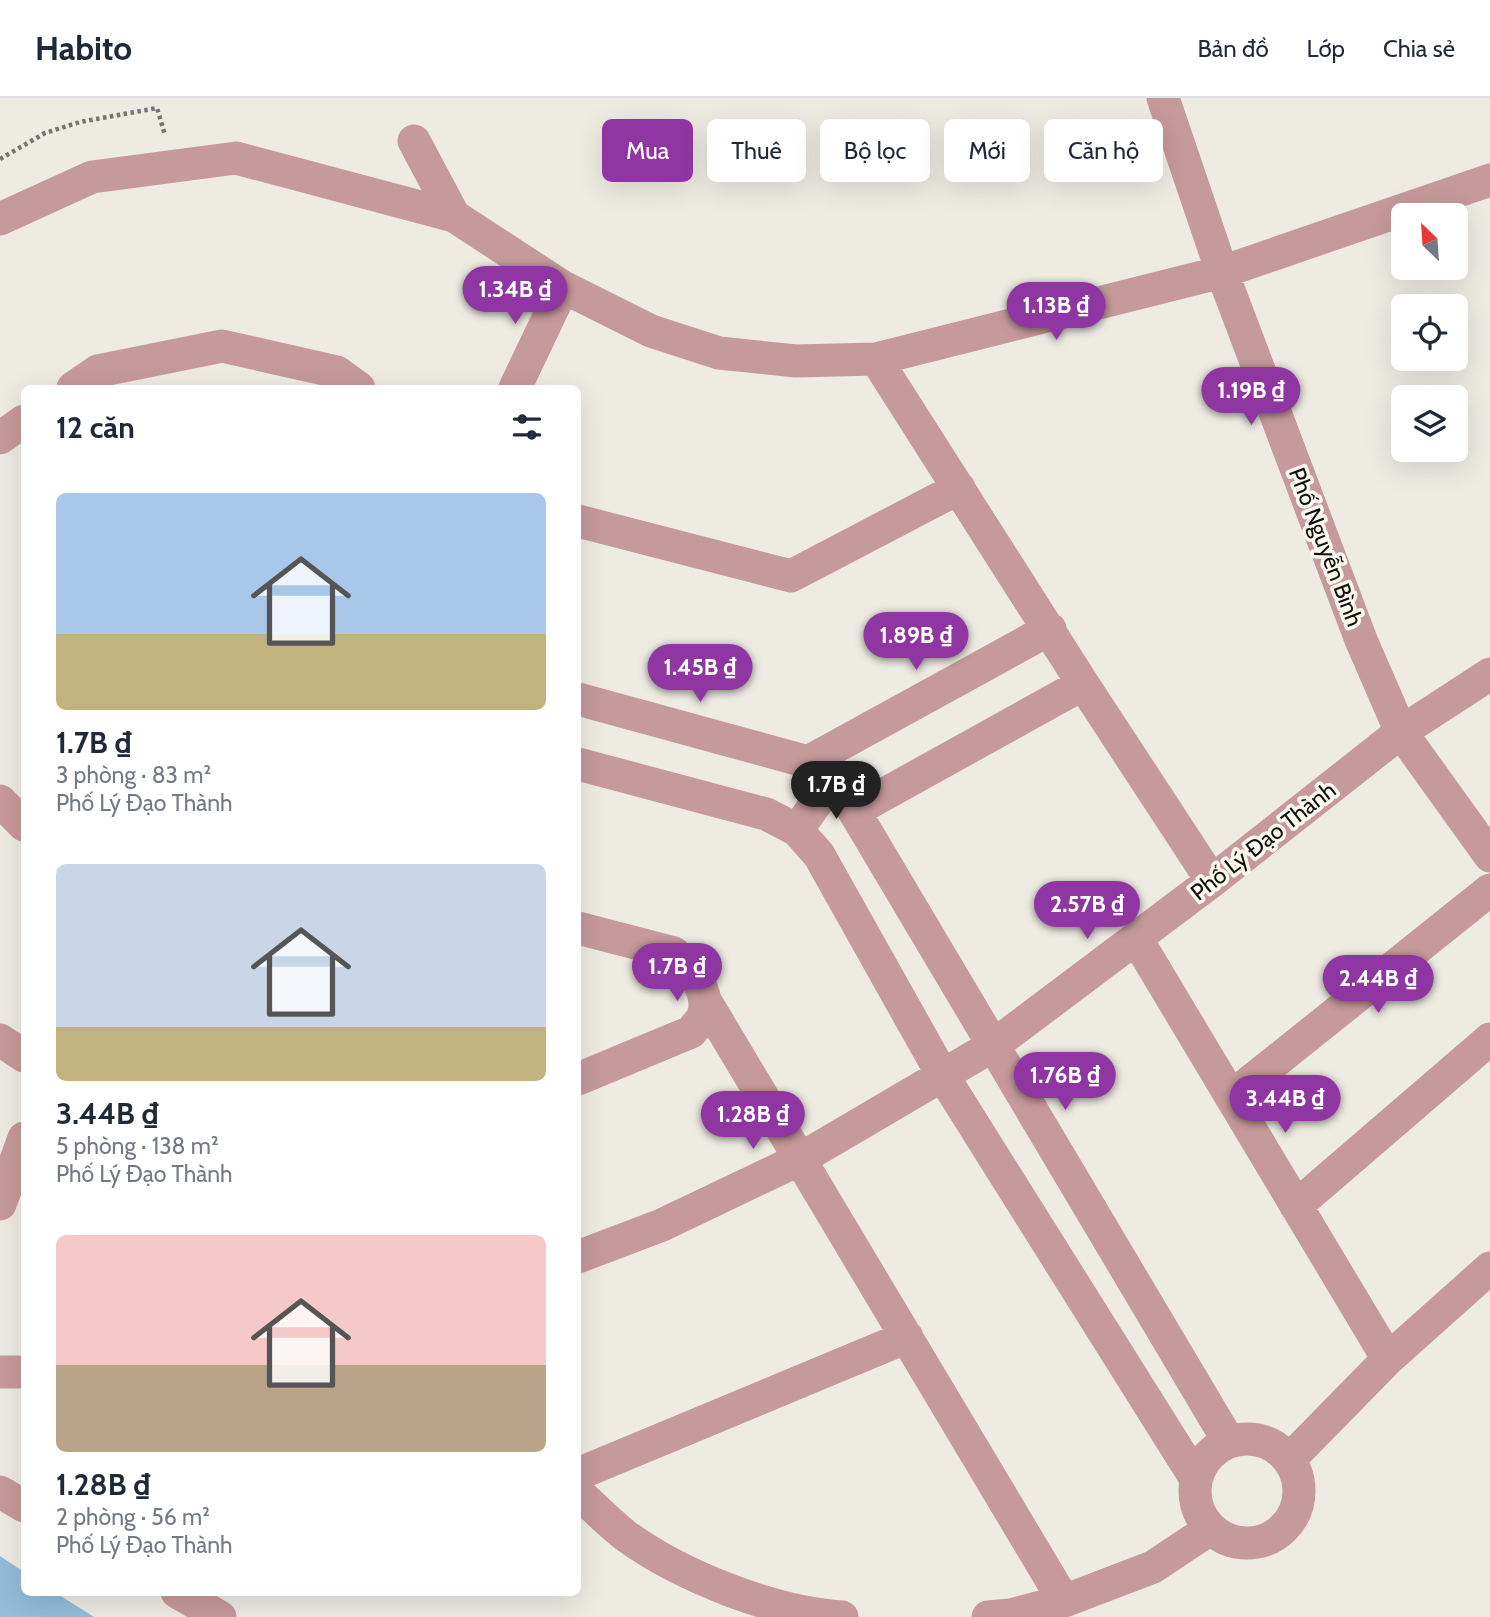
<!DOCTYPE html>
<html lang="vi">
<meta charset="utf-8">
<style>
:root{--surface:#fff;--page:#f2f2f3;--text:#1f2937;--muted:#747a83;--line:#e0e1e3;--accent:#8f36a2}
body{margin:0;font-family:Cabin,sans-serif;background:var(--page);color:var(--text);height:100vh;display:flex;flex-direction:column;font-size:26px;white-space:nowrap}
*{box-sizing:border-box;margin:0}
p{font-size:23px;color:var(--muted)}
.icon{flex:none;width:38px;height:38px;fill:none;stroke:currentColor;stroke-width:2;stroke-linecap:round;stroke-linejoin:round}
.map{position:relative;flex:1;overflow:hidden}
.side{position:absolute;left:21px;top:287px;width:560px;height:1211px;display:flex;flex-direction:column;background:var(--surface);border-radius:10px;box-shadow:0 7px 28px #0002}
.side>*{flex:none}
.top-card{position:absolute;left:602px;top:21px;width:665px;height:63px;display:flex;gap:14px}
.needle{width:46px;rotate:335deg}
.controls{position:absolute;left:1391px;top:105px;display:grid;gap:14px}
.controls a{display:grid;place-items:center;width:77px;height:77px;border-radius:10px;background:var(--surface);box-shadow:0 7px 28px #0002;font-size:35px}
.price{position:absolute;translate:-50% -60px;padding:0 16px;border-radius:24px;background:var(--accent);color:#fff;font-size:23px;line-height:46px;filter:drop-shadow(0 2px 4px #0008)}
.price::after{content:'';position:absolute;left:50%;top:42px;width:21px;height:16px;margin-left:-10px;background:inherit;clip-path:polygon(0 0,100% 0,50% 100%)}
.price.active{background:#222;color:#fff}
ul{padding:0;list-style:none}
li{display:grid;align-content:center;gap:14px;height:371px;padding:0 35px}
li span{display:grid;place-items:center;height:217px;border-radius:10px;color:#555}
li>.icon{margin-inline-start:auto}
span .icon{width:126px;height:126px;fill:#fffc;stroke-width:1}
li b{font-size:30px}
h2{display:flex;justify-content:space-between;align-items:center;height:84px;padding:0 35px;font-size:30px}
.chip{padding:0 24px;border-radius:10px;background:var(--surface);box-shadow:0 7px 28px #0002;font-size:24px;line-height:63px}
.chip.active{background:var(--accent);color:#fff}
header{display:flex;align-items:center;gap:42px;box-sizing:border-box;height:98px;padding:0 35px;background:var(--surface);border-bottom:2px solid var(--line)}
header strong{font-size:33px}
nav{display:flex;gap:38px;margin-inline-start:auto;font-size:24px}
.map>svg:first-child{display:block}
.water{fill:#93bdd9}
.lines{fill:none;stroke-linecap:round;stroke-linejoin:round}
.path{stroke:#76756f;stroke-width:4.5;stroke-dasharray:3.5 3.5;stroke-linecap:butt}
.minor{stroke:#c6999a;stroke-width:33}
.labels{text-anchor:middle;stroke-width:7;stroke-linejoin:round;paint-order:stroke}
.street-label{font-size:23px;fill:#0f0f0c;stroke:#faf8ef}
</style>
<header>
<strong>Habito</strong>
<nav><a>Bản đồ</a><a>Lớp</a><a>Chia sẻ</a></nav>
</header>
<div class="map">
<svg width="1490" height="1519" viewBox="0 0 1490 1519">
<rect width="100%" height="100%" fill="#edebe2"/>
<path class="water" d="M 0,1458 L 24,1474 L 24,1494 L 56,1495 L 94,1519 L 0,1519 Z"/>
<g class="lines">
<path class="path" d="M 0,61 L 45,35 L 80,24 L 157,10 L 165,37"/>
<path class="minor" d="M 1163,0 L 1222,174 L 1361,542 L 1401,634 L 1490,758
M 414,43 L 454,118
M 0,121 L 92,79 L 236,60 L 454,118 L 563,189 L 651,233 L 719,255 L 796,263 L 876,261 L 1222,174 L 1490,82
M 876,261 L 1083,586 L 1212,783
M 73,290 L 98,273 L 222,248 L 337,274 L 359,290
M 515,290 L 563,189
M 0,340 L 24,323
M 578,423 L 791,478 L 959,390
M 578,601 L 808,664 L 832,683 L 854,713 L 1229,1344
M 808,664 L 1050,531
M 578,666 L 766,716 L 797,732 L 819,757 L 943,978 L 1196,1381
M 0,703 L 24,727
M 854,713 L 1083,586
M 797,732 L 832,683
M 578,830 L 674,855 C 691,868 713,898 702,920 C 699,925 694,930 691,934 L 578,981
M 1136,840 L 1388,1261
M 706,904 L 1064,1503
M 0,942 L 24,958
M 1231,999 L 1490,792
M 0,1106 L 24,1040
M 1296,1108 L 1490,941
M 578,1159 L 662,1127 L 800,1061 L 994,947 L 1212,783 L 1401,634 L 1490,576
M 0,1274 L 24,1274
M1195 1393a52 52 0 1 1 104 0a52 52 0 1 1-104 0Z
M 1289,1362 L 1388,1261 L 1490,1170
M 578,1376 L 907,1239
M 0,1394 L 24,1408
M 578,1395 C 594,1409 609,1425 626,1438 C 681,1478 774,1515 842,1519
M 177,1494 L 220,1519
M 988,1519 L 1011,1517 L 1064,1503 L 1153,1469 L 1210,1431"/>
</g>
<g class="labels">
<g class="street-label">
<text transform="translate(1326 449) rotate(69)" y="8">Phố Nguyễn Bình</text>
<text transform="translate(1263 743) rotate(-38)" y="8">Phố Lý Đạo Thành</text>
</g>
</g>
</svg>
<div class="controls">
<a><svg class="needle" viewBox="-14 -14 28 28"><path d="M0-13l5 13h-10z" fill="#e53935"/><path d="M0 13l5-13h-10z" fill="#747a83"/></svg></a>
<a><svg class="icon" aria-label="locate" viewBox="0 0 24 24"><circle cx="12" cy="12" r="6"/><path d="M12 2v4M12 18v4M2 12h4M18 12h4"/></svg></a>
<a><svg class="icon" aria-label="layers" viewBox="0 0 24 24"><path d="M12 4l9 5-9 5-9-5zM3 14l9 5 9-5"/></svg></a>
</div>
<b class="price" style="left:515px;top:228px">1.34B ₫</b>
<b class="price" style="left:1056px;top:244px">1.13B ₫</b>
<b class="price" style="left:1251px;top:329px">1.19B ₫</b>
<b class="price" style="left:916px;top:574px">1.89B ₫</b>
<b class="price" style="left:700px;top:606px">1.45B ₫</b>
<b class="price active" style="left:836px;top:723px">1.7B ₫</b>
<b class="price" style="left:1087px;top:843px">2.57B ₫</b>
<b class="price" style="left:677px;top:905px">1.7B ₫</b>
<b class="price" style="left:1378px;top:917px">2.44B ₫</b>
<b class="price" style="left:1065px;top:1014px">1.76B ₫</b>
<b class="price" style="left:1285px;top:1037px">3.44B ₫</b>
<b class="price" style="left:753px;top:1053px">1.28B ₫</b>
<div class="top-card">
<a class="chip active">Mua</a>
<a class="chip">Thuê</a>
<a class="chip">Bộ lọc</a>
<a class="chip">Mới</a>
<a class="chip">Căn hộ</a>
</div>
<section class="side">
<h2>12 căn<svg class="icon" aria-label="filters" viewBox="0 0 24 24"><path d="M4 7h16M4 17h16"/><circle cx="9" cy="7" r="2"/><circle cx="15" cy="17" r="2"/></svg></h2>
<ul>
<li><span style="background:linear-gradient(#a9c7e8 65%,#c2b280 0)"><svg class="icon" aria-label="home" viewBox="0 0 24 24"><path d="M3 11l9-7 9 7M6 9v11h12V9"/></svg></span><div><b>1.7B ₫</b><p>3 phòng · 83 m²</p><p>Phố Lý Đạo Thành</p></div></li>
<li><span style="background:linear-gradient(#c9d6e8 75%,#c2b280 0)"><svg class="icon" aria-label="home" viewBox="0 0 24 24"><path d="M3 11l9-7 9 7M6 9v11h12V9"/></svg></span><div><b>3.44B ₫</b><p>5 phòng · 138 m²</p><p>Phố Lý Đạo Thành</p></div></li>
<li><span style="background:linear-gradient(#f6c9c9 60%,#b9a48a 0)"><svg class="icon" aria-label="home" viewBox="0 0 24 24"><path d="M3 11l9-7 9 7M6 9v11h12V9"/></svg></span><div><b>1.28B ₫</b><p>2 phòng · 56 m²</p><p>Phố Lý Đạo Thành</p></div></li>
</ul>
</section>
</div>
